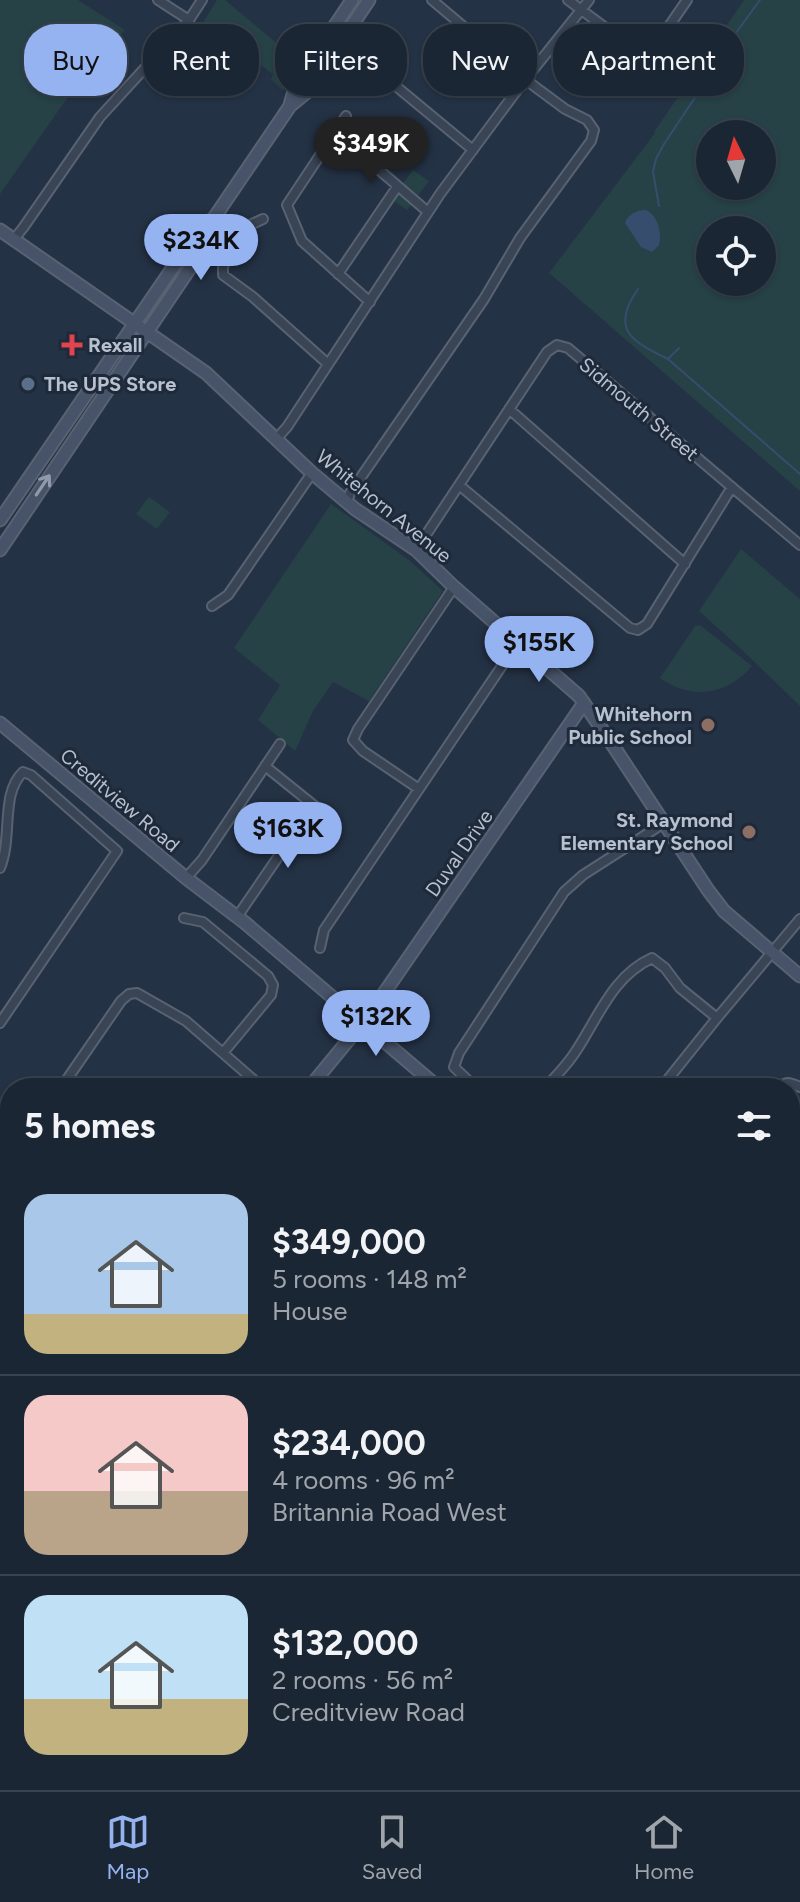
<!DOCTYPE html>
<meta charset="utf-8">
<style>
:root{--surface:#1b2634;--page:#242e3c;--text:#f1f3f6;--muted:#a0a5ac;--line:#39434f;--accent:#95b2f1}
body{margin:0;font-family:Figtree,sans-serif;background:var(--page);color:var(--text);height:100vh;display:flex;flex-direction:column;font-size:30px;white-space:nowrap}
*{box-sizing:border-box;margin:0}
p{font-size:26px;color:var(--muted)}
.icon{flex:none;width:44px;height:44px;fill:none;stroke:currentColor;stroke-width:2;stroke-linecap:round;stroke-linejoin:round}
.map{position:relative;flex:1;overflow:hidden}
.sheet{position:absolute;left:0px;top:1078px;width:800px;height:712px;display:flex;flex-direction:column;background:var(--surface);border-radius:32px 32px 0 0;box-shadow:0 2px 6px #0004,0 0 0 2px var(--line)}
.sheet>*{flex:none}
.guide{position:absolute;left:24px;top:24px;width:752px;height:72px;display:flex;gap:16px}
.needle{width:52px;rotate:355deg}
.fabs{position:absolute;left:696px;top:120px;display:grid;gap:16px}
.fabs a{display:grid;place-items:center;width:80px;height:80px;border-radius:50%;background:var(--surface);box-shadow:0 2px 6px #0004,0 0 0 2px var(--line);font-size:40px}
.price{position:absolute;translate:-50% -68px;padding:0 18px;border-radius:28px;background:var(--accent);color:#111;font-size:26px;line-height:52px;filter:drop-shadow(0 2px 4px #0008)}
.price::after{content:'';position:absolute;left:50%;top:48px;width:24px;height:18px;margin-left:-12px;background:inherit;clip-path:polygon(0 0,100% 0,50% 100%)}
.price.on{background:#222;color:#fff}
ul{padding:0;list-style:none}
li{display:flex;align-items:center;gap:24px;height:200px;padding:0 24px}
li+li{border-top:2px solid var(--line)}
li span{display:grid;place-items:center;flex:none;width:224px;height:160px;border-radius:24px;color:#555}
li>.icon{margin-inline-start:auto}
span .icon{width:96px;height:96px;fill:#fffc;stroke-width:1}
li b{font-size:34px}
h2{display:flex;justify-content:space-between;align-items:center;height:96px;padding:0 24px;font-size:34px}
.pill{padding:0 28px;border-radius:32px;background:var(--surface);box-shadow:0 2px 6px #0004,0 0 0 2px var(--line);font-size:28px;line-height:72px}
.pill.on{background:var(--accent);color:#111}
.dock{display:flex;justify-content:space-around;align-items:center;height:112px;border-top:2px solid var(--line);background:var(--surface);font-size:22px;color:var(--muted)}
.dock a{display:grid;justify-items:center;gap:4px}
.dock .on{color:var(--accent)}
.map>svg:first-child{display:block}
.green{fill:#264246;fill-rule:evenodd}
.water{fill:#374d6e}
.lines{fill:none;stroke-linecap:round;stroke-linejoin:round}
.stream{stroke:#374d6e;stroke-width:2}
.street-casing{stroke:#586272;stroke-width:12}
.secondary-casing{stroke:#586272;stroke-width:15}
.street{stroke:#394454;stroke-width:8}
.secondary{stroke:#475368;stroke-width:11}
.oneway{stroke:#909aaa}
.health-dot{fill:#e0444e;stroke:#1e293a;stroke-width:3}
.service-dot{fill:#5c6f8a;stroke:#1e293a;stroke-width:3}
.education-dot{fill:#8d6e63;stroke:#1e293a;stroke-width:3}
.labels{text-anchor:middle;stroke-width:6;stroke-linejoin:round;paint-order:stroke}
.poi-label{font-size:20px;font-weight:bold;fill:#b7c0ce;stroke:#1e293a;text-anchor:start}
.street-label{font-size:20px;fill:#b7c0ce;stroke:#1e293a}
</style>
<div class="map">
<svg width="800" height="1790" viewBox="0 0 800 1790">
<rect width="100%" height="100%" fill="#243245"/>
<path class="green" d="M 0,0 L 78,0 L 125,30 L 75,87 L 0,194 Z
M 217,0 L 225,0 L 297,60 L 283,91 L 271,79 L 273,74 L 246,54 L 244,56 L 230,47 L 197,32 Z
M 744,0 L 800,0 L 800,491 L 549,273 L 655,133 L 654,132 ZM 710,134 L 762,134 L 762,186 L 710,186 ZM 710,230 L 762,230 L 762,282 L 710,282 Z
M 413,170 L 429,181 L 407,210 L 391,199 Z
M 149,497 L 170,512 L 157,529 L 136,514 Z
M 331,504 L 409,560 L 443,591 L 369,701 L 333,682 L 313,711 L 295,751 L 258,720 L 280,685 L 234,648 Z
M 741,549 L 800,599 L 800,706 L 742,650 L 699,611 Z
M 700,625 L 752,666 C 727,696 691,700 660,678 L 695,626 Z
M 10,1391 L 10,1688 L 0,1685 L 0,1397 Z"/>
<path class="water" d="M 646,210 C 658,216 662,233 659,245 L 652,252 L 641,247 L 625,223 C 628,214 637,210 646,210 Z"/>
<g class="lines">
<path class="stream" d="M 659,206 L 653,172 L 656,159 L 664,144 L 690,105 L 725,56 L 733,37 L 760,0
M 638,289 C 609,330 633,342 668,359 L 800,474
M 669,358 L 679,348"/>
<defs>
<path id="street" d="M 158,0 L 189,20
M 568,0 L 637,51 C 647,54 650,53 656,45 L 687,0
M 368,63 L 473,150
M 346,116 L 287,205 L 302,241 L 370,302
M 335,132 L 428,212
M 263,219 L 250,225 L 223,266 L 223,275 L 253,297 L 328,364
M 14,239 L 23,228 L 100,117 L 189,20 L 202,0
M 338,274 L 397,187
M 509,409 L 685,564
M 277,438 L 287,427 L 440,194 L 521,85 L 589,0
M 459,485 L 630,628 L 638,630 L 647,624 L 732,487
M 347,502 L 350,493 L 484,299 L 520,238 L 591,141 L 594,130 L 587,120 L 565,109 L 534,86 L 432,0
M 416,550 L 547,352 L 557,345 L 568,348 L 800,545
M 212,606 L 228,595 L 312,473
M 265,766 L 332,820
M 419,789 L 363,751 L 353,740 L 358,729 L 454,587
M 0,868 C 13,837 0,794 23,772 L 31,775 L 117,851 L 0,1023
M 186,878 L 202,860 L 280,744
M 237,917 L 313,806
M 184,918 L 203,922 L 268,976 L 273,985 L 271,995 L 223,1053
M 320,948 L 324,930 L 518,642
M 61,1088 L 121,1001 L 129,994 L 137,993 L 186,1021 L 263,1088
M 476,1088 L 454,1067 L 459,1053 L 564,892 L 583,875 L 664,823
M 545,1088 C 555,1077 566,1066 574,1054 C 598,1019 611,977 652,958 L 665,968 L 680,988 L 717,1018
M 661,1088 L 717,1018 L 800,919
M 779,1088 C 786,1080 791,1083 800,1087
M 790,1196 L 800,1205
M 790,1490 L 800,1478
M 790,1630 L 800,1618
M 790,1650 L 800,1658
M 0,1753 L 2,1750 L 10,1746
M 73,1780 L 89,1790
M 288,1780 L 296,1790
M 412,1780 L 424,1790
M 238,1790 L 255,1780
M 645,1790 L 659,1780"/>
<path id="secondary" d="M 290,105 L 296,84 L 352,0
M 0,230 L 206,373 L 312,473 L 355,509 L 416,550 L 454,587 L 579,696 L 612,744 L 708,890 L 724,911 L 800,976
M 0,520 L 200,228 L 214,218 L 290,106 L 307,92 L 369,0
M 0,550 L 213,234 L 214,218
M 0,723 L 186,878 L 244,922 L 439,1088
M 309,1088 L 369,1015 L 584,703
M 0,1185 L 10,1191
M 790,1355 L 800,1344
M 790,1391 L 800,1399
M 546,1780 L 558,1790"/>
</defs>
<use href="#street" class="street-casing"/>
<use href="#secondary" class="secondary-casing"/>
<use href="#street" class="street"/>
<use href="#secondary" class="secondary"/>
</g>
<defs><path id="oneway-shaft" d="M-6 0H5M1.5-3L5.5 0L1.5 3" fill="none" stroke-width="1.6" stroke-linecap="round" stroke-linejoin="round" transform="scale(2)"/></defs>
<use class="oneway" href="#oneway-shaft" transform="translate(43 485) rotate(-56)"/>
<path class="health-dot" d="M68 333h8v8h8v8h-8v8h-8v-8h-8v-8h8z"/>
<circle class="service-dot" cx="28" cy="384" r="8"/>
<g class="education-dot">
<circle cx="708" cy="725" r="8"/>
<circle cx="749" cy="832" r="8"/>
</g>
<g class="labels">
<g class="poi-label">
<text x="88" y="352">Rexall</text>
<text x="44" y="391">The UPS Store</text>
<text x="692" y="721" text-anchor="end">Whitehorn<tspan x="692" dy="23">Public School</tspan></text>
<text x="733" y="827" text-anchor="end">St. Raymond<tspan x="733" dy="23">Elementary School</tspan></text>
</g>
<g class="street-label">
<text transform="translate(639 409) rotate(40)" y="7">Sidmouth Street</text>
<text transform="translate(384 506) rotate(39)" y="7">Whitehorn Avenue</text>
<text transform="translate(120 800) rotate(40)" y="7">Creditview Road</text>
<text transform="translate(459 853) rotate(-55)" y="7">Duval Drive</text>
</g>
</g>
</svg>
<div class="fabs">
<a><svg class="needle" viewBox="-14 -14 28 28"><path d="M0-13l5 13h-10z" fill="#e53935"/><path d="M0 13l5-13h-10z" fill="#a0a5ac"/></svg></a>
<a><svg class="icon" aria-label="locate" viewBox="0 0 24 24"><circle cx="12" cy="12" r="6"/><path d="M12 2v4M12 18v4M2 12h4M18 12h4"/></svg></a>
</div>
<b class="price on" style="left:371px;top:185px">$349K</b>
<b class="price" style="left:201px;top:282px">$234K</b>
<b class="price" style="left:539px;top:684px">$155K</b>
<b class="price" style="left:288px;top:870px">$163K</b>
<b class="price" style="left:376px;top:1058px">$132K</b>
<div class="guide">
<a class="pill on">Buy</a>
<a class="pill">Rent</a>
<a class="pill">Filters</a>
<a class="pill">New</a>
<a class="pill">Apartment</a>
</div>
<section class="sheet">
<h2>5 homes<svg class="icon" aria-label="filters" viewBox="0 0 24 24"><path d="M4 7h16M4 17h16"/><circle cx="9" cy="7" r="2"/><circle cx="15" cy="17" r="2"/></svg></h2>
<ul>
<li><span style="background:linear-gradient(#a9c7e8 75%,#c2b280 0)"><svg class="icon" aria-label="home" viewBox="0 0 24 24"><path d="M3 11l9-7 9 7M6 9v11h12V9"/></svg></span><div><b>$349,000</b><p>5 rooms · 148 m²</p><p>House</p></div></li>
<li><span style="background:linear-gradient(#f6c9c9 60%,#b9a48a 0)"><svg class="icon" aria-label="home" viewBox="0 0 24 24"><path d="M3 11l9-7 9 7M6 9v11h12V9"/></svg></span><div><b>$234,000</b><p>4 rooms · 96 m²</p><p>Britannia Road West</p></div></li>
<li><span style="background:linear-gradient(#bfe0f5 65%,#c2b280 0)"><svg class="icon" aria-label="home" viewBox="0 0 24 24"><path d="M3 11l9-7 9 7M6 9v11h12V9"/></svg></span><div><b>$132,000</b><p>2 rooms · 56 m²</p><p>Creditview Road</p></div></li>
</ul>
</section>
</div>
<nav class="dock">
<a class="on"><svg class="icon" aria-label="map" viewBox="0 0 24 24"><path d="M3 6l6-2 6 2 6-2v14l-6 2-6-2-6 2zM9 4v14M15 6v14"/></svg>Map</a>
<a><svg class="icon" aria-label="saved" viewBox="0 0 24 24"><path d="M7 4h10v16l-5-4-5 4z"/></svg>Saved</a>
<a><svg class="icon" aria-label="home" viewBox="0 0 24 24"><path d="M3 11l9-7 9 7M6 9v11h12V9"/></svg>Home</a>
</nav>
